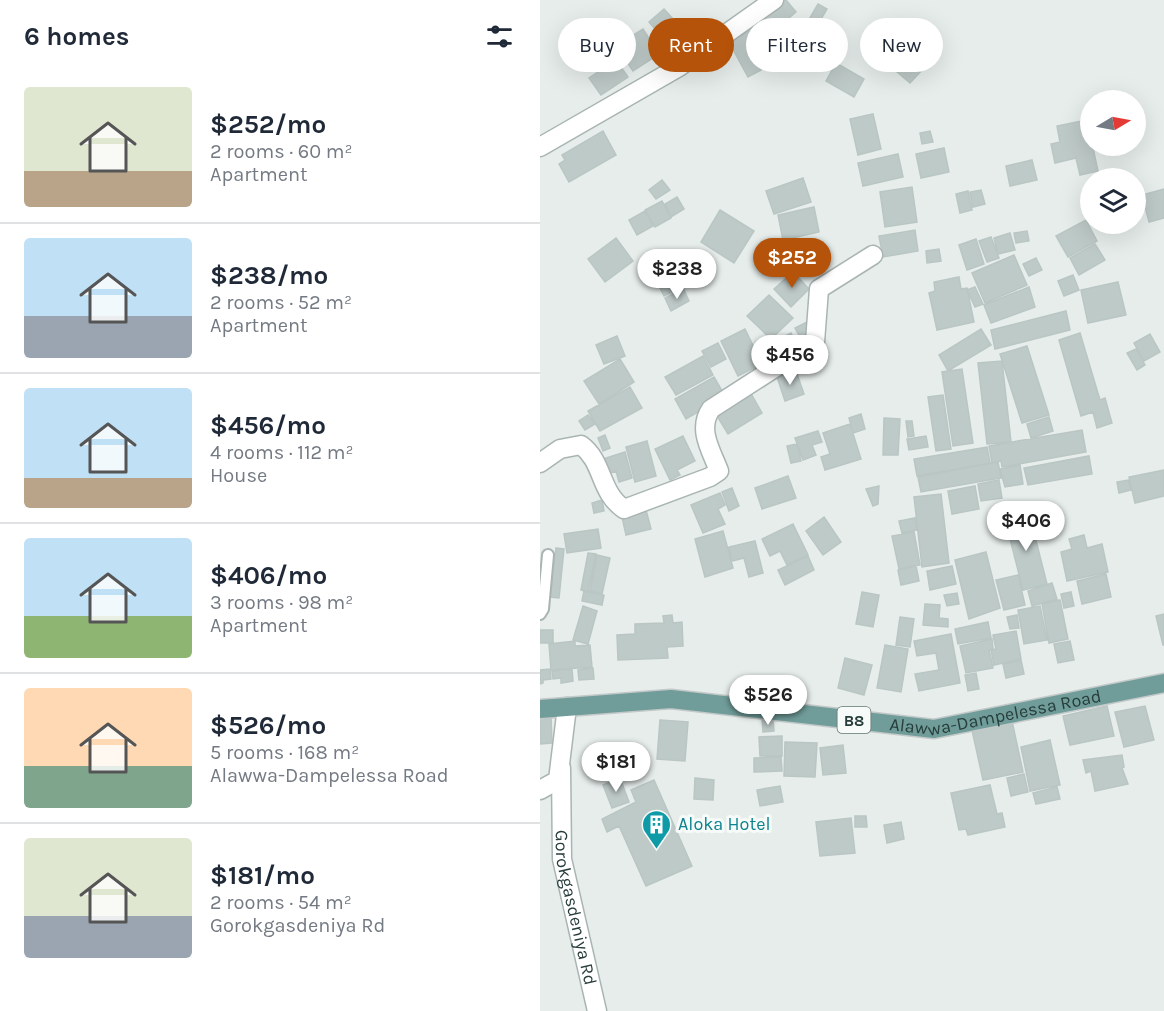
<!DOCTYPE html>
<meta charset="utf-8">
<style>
:root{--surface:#fff;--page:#f2f2f3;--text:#1f2937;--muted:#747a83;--line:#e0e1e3;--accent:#b45309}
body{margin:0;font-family:Karla,sans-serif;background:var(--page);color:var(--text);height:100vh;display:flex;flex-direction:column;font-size:22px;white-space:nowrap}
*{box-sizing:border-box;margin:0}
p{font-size:20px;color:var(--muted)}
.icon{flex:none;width:33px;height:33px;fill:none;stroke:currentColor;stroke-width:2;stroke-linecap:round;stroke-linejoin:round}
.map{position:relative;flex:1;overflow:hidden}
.panel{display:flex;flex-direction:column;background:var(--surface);width:540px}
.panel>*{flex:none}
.hud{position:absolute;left:18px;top:18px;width:516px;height:54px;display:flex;gap:12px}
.needle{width:39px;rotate:80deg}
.controls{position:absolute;left:540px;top:90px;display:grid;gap:12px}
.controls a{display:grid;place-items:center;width:66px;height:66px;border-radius:50%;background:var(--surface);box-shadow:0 6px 24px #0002;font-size:30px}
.price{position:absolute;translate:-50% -51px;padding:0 14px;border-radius:21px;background:#fff;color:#222;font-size:20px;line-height:39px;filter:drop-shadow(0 2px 3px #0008)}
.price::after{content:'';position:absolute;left:50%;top:36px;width:18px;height:14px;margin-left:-9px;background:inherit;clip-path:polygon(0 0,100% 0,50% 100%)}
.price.active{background:var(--accent);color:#fff}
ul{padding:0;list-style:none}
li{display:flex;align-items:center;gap:18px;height:150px;padding:0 24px}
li+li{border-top:2px solid var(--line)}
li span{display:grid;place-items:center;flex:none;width:168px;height:120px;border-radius:6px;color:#555}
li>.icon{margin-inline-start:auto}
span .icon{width:72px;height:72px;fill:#fffc;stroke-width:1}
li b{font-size:26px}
h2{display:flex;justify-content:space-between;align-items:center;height:72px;padding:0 24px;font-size:26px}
.pill{padding:0 21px;border-radius:27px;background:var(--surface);box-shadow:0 6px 24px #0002;font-size:21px;line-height:54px}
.pill.active{background:var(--accent);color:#fff}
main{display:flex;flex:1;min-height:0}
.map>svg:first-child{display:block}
.building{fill:#becac8;stroke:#b9c6c3;stroke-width:1.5}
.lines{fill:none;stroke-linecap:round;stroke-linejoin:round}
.service-casing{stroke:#a9b5b3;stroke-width:14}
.minor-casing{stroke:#a9b5b3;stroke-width:21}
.tertiary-casing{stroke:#a9b5b3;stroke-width:21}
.primary-casing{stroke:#c3c9c8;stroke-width:21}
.service{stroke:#fff;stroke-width:10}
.minor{stroke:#fff;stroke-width:18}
.tertiary{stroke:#fff;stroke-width:18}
.primary{stroke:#709d9a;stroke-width:18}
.labels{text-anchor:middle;stroke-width:6;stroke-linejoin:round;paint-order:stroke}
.shield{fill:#f6faf8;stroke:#657674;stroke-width:1.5}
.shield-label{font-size:16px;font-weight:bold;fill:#273d3b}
.street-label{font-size:18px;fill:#273d3b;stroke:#f6faf8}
.culture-label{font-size:18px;fill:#0d838f;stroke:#f6faf8;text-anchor:start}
</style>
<main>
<section class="panel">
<h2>6 homes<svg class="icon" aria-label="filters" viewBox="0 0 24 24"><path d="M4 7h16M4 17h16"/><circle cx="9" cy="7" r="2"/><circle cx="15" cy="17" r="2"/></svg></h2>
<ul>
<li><span style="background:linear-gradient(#dfe7d0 70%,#b9a48a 0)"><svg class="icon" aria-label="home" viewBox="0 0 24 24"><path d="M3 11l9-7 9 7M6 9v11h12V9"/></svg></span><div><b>$252/mo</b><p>2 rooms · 60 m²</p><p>Apartment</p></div></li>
<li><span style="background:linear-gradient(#bfe0f5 65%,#9aa5b1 0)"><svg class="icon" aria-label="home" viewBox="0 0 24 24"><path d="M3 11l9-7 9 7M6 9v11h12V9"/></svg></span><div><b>$238/mo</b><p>2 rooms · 52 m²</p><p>Apartment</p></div></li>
<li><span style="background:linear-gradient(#bfe0f5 75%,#b9a48a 0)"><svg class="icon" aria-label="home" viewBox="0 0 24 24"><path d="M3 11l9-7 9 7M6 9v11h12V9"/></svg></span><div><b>$456/mo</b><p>4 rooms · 112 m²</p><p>House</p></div></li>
<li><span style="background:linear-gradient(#bfe0f5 65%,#8fb573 0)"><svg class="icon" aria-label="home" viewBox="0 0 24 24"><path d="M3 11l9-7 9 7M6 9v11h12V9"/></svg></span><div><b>$406/mo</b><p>3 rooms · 98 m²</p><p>Apartment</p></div></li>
<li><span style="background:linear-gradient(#ffd9b3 65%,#7fa58c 0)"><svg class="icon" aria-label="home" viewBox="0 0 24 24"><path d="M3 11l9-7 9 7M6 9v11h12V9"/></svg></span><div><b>$526/mo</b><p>5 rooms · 168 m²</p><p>Alawwa-Dampelessa Road</p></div></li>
<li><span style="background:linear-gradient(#dfe7d0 65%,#9aa5b1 0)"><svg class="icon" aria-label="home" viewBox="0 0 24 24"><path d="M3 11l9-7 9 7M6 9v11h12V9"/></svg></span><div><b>$181/mo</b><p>2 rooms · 54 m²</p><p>Gorokgasdeniya Rd</p></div></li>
</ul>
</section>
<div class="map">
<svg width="624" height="1011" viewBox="0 0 624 1011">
<rect width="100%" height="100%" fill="#e6edeb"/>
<path class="building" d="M 242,0 L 246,0 L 256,12 L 234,31 L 223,17 Z
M 278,4 L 287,9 L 277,26 L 267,23 Z
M 124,9 L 143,30 L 128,44 L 109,22 Z
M 222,24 L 235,49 L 229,52 L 234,63 L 208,77 L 189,42 Z
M 103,29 L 119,54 L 93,71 L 76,46 Z
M 148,30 L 157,41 L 141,54 L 132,43 Z
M 363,51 L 383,69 L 370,83 L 350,66 Z
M 76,60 L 88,77 L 61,95 L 49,78 Z
M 296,63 L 324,79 L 314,97 L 286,81 Z
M 333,114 L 341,149 L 318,155 L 310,119 Z
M 547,120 L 558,171 L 540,175 L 536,158 L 515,163 L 511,144 L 520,142 L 517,126 Z
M 63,131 L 76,155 L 29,182 L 19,164 L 25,160 L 22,155 Z
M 390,131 L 393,142 L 382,144 L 380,133 Z
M 404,148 L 409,172 L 381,178 L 376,154 Z
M 358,154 L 363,177 L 323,186 L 318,163 Z
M 492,160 L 497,180 L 470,186 L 466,166 Z
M 263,178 L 271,202 L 234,214 L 226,191 Z
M 122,180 L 130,190 L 116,199 L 109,190 Z
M 372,187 L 377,222 L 345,227 L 340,192 Z
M 624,189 L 624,218 L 609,222 L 602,195 Z
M 441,190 L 445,204 L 433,207 L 430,192 Z
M 428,191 L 432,210 L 420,213 L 416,194 Z
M 137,197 L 144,209 L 131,217 L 125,204 Z
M 122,201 L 131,218 L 115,227 L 105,210 Z
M 274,207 L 279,232 L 243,240 L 238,215 Z
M 180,210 L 214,231 L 194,263 L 161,242 Z
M 105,211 L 113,226 L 97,235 L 89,220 Z
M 546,220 L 557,241 L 528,257 L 516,236 Z
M 375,230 L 378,251 L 343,257 L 339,236 Z
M 487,231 L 489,241 L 476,243 L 474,233 Z
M 470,233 L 475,250 L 458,254 L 454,238 Z
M 451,237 L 459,258 L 447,262 L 439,241 Z
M 76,238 L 93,261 L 65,282 L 48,259 Z
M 436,239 L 444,264 L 427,270 L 419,245 Z
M 555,244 L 565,260 L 539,275 L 530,258 Z
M 399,249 L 401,261 L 387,263 L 386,251 Z
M 474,255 L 487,285 L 445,303 L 432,273 Z
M 496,258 L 502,270 L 489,276 L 483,264 Z
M 253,272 L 269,289 L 251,307 L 234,289 Z
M 533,275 L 539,290 L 524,296 L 518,281 Z
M 128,276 L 136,290 L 124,296 L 117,282 Z
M 419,277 L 421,289 L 427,288 L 434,322 L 397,330 L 389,293 L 395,291 L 394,282 Z
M 578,282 L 586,315 L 548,323 L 541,290 Z
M 435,287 L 443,304 L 435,307 L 427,290 Z
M 489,287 L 495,307 L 451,323 L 444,305 Z
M 143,288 L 149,301 L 131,311 L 125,298 Z
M 229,295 L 253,318 L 231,339 L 207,316 Z
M 526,311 L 530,330 L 455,349 L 451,330 Z
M 269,321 L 274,330 L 260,337 L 255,328 Z
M 205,329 L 222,364 L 198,376 L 181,341 Z
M 441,329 L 451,345 L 408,371 L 399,355 Z
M 251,333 L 257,344 L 245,350 L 239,339 Z
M 540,333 L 560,400 L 565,398 L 572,423 L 557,428 L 553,412 L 541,416 L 519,340 Z
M 610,334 L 620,352 L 604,361 L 594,343 Z
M 77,336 L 85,356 L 64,364 L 56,345 Z
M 178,343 L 186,359 L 171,367 L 162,351 Z
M 487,346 L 509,415 L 482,423 L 460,354 Z
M 596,349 L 605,365 L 597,370 L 587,353 Z
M 163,356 L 173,375 L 136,395 L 125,377 Z
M 80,359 L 94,382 L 59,404 L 44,381 Z
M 462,361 L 471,442 L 447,444 L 438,363 Z
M 422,369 L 433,443 L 413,446 L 402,372 Z
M 256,371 L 264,394 L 245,401 L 237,377 Z
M 174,377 L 185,396 L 146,419 L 135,399 Z
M 90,387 L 102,408 L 60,431 L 48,411 Z
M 209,390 L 222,413 L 188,434 L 174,411 Z
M 403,395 L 411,449 L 396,451 L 388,397 Z
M 321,414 L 325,429 L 313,433 L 309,418 Z
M 48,415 L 55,424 L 45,430 L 39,421 Z
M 509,417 L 513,431 L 491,438 L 487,424 Z
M 344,418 L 360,419 L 358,455 L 343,455 Z
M 366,421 L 372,421 L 374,436 L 368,437 Z
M 310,424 L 321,459 L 285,470 L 281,457 L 290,454 L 283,433 Z
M 542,430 L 546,452 L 462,467 L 461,461 L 452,463 L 449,446 Z
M 278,431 L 282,442 L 272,445 L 276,455 L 263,460 L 255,438 Z
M 65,435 L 70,448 L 63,451 L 58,438 Z
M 143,436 L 155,461 L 137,470 L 140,475 L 130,480 L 115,449 Z
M 386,436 L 388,447 L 369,450 L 367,439 Z
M 107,441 L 116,476 L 95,482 L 86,447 Z
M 257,444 L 261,461 L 251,463 L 247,446 Z
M 447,447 L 450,463 L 377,476 L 374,459 Z
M 85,452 L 92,478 L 79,482 L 76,471 L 67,474 L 63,459 Z
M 549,456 L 552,474 L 488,485 L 484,468 Z
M 458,462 L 461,478 L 381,492 L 378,477 Z
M 480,465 L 483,484 L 465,487 L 460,469 Z
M 624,470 L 624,496 L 595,503 L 589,477 Z
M 248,476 L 256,498 L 222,509 L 215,488 Z
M 459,480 L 462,498 L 441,501 L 438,484 Z
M 588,480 L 591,490 L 579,493 L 577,482 Z
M 339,486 L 338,504 L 333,506 L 326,489 Z
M 435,486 L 439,509 L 412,514 L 408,491 Z
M 192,488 L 199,506 L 189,511 L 182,492 Z
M 180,493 L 185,505 L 178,509 L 185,524 L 163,533 L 151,505 Z
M 401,494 L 409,563 L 382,567 L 374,497 Z
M 62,500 L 64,511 L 54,513 L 52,503 Z
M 106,510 L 111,529 L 86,535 L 82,517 Z
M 489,513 L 507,584 L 483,590 L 465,519 Z
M 284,517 L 301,542 L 283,555 L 266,531 Z
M 375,518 L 377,530 L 362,533 L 359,521 Z
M 508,522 L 511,536 L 499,539 L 496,524 Z
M 253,524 L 268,555 L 247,565 L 240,551 L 230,556 L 222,539 Z
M 58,529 L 61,548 L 27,553 L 24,534 Z
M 183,531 L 193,568 L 165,577 L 155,539 Z
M 374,532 L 380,565 L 359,569 L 352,536 Z
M 544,535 L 547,548 L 562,544 L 568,572 L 527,581 L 521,552 L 532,549 L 529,539 Z
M 215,541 L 223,573 L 209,577 L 204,558 L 192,561 L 189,547 Z
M 16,548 L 24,549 L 19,598 L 10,597 Z
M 446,552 L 460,608 L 429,619 L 415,560 Z
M 48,553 L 56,554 L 48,592 L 41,590 Z
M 57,555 L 70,558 L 62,594 L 50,591 Z
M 268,556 L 274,570 L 245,585 L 238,570 Z
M 376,566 L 379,581 L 361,585 L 358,570 Z
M 412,566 L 416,584 L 390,590 L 387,571 Z
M 566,574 L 571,597 L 542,604 L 537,581 Z
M 478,575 L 485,605 L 464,610 L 456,580 Z
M 512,583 L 517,599 L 492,606 L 488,591 Z
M 44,591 L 64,595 L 62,605 L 42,601 Z
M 322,592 L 339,595 L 333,627 L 316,624 Z
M 531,592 L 534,606 L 524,608 L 521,594 Z
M 417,593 L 419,604 L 407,606 L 404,595 Z
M 520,600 L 528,639 L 509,643 L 502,604 Z
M 385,604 L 400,605 L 399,618 L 408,619 L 408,627 L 383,625 Z
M 43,606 L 57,611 L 48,644 L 33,640 Z
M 500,606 L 507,640 L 484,644 L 478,610 Z
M 624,614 L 624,645 L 623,645 L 616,616 Z
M 132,615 L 133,623 L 142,622 L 143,646 L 127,647 L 128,658 L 78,660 L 77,635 L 95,634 L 95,624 L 124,623 L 123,616 Z
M 477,615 L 479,628 L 470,629 L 467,617 Z
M 360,617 L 374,619 L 370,647 L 356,645 Z
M 448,622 L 451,638 L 418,644 L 415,629 Z
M 0,630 L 13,630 L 13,643 L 0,643 Z
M 476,631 L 481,659 L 454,665 L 451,650 L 456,649 L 453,635 Z
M 411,634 L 420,683 L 379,691 L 375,674 L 399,670 L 396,653 L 377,656 L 374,641 Z
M 452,639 L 453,649 L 449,650 L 453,668 L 426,673 L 420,646 Z
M 35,641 L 35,646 L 50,645 L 52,667 L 11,670 L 9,644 Z
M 530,641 L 534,660 L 518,663 L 514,644 Z
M 345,645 L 368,649 L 361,692 L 337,688 Z
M 305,658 L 332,665 L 324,695 L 298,688 Z
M 481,660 L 484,674 L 466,678 L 463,664 Z
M 53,668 L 54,679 L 39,680 L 38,670 Z
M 10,669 L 11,679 L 3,680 L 3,683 L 0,684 L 0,670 Z
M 32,669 L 33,681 L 21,683 L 21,678 L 13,679 L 12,671 Z
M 436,673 L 439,689 L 428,691 L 425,675 Z
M 567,706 L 574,736 L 530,745 L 523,716 Z
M 605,706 L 614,740 L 584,747 L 575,712 Z
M 0,717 L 11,717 L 12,743 L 0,744 Z
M 120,720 L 148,722 L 145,761 L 117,759 Z
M 222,720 L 233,720 L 234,731 L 223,732 Z
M 472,721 L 483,772 L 443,780 L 432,730 Z
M 242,736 L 242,756 L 220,756 L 219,737 Z
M 510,740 L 520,785 L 490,791 L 481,747 Z
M 245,742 L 277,743 L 275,777 L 244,776 Z
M 303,745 L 306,773 L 283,775 L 280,748 Z
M 582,755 L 584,767 L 582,768 L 588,784 L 555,791 L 551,771 L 546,773 L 543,760 Z
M 241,757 L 242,771 L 214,772 L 214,758 Z
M 484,774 L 488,792 L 471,796 L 467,778 Z
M 80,778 L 89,802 L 72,808 L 63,785 Z
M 155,778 L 174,780 L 173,800 L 154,799 Z
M 114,780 L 152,866 L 106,886 L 79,826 L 67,832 L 62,819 L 96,802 L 91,790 Z
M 450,785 L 457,814 L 462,813 L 465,827 L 428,835 L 426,829 L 419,830 L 411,793 Z
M 240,786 L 243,802 L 220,806 L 217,790 Z
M 517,787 L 520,799 L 496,804 L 493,793 Z
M 315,816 L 326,816 L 327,827 L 315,827 Z
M 311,818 L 315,853 L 280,856 L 276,822 Z
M 361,822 L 364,839 L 347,843 L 344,825 Z"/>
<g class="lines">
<defs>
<path id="service" d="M 0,614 L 3,609 L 8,555"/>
<g id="minor">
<path d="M 0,147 L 139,67 L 234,0"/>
<path d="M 0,463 L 20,449 L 41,445 C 64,462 59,492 84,509 L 170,477 L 179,471 C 171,450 157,429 171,409 L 275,342 L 279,289 L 333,255"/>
<path id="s1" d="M 21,768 L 22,859 L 57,1011"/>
</g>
<path id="tertiary" d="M 0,790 L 18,780 L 27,707"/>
<g id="primary">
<path id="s2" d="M 0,709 L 131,699 L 394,729 L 624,683"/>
</g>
</defs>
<use href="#service" class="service-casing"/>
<use href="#minor" class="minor-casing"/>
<use href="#tertiary" class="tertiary-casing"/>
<use href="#primary" class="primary-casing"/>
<use href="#service" class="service"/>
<use href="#minor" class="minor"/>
<use href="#tertiary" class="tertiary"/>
<use href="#primary" class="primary"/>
</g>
<defs>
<symbol id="building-pin" viewBox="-11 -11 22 30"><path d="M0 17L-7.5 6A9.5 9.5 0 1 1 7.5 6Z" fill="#0f9aa8" stroke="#f6faf8"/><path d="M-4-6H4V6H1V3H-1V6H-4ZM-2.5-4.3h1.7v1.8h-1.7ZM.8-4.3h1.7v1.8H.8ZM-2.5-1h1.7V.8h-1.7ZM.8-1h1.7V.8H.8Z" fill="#fff"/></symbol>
</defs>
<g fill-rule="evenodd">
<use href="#building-pin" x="100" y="808" width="33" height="45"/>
</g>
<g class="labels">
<rect class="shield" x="297.5" y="707" width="33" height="26" rx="4.5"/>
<g class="shield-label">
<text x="314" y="726">B8</text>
</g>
<g class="street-label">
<text dy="6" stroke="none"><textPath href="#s2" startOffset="459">Alawwa-Dampelessa Road</textPath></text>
<text dy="6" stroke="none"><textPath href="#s1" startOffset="141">Gorokgasdeniya Rd</textPath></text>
</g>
<g class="culture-label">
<text x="138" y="830">Aloka Hotel</text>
</g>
</g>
</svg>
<div class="controls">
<a><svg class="needle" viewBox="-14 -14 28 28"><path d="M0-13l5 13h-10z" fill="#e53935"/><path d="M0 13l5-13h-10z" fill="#747a83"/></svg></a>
<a><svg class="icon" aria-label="layers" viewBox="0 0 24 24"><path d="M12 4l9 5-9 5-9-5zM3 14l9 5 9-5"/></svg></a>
</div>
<b class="price active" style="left:252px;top:289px">$252</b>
<b class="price" style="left:137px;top:300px">$238</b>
<b class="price" style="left:250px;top:386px">$456</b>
<b class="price" style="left:486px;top:552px">$406</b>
<b class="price" style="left:228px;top:726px">$526</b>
<b class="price" style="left:76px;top:793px">$181</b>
<div class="hud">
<a class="pill">Buy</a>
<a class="pill active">Rent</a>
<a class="pill">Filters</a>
<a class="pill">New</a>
</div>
</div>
</main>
